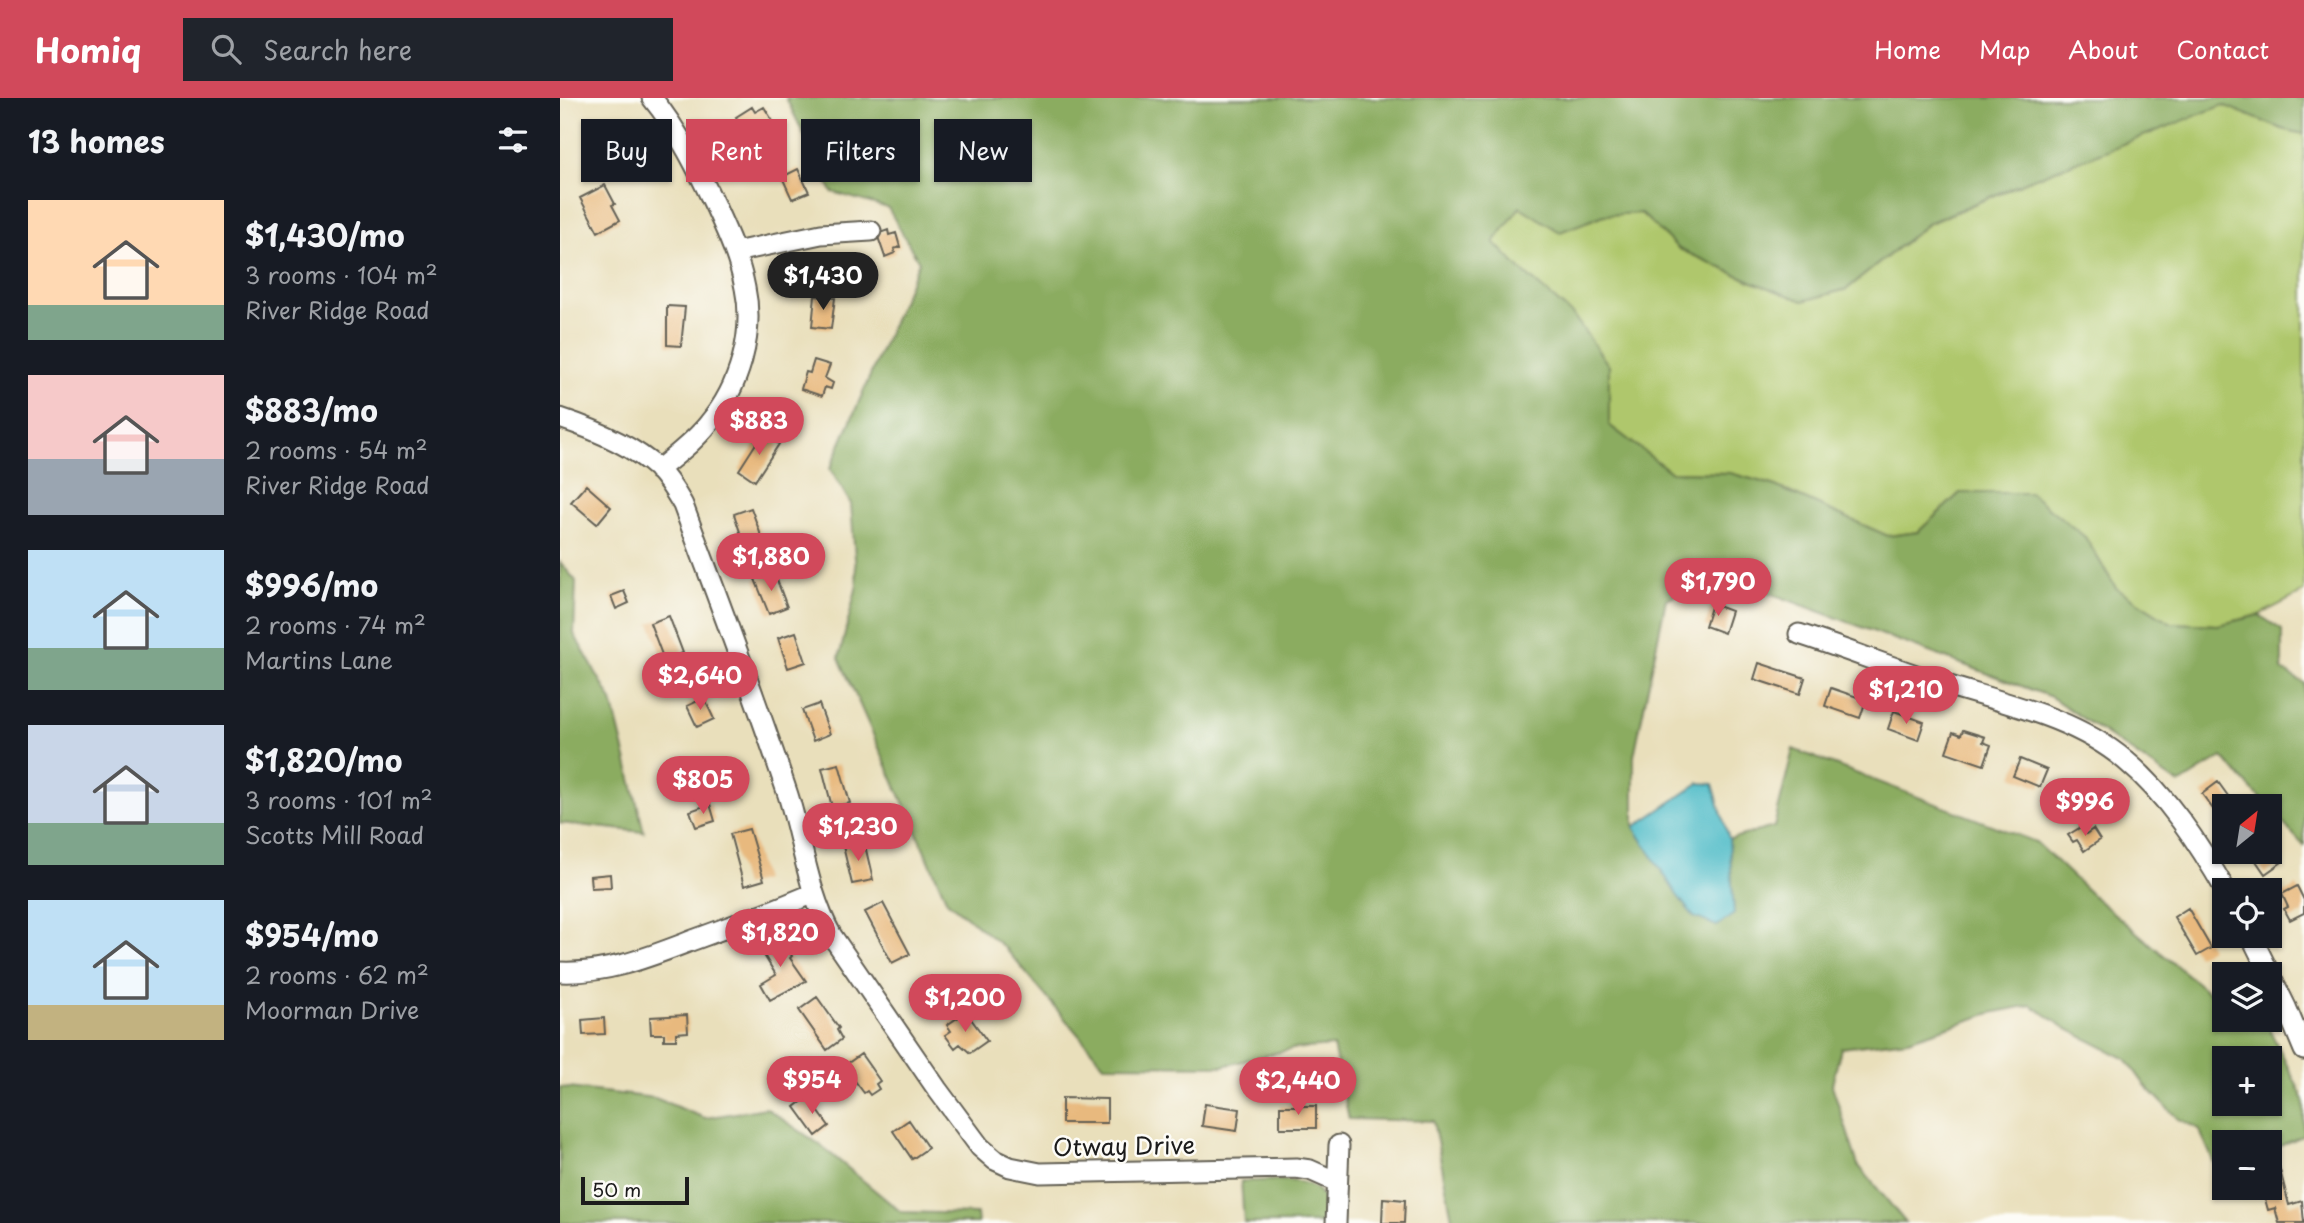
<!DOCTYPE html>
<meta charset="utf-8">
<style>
:root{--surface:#171b24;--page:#20242c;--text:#f1f3f6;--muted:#9ea1a6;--accent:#d1495b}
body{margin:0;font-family:"Playpen Sans",sans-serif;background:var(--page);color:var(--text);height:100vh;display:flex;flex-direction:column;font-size:26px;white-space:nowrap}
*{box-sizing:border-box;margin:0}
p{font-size:23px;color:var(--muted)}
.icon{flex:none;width:38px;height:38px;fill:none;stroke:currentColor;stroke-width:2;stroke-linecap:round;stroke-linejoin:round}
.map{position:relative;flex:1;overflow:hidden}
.drawer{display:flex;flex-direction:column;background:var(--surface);width:560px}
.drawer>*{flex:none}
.hud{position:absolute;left:21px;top:21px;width:665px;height:63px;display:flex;gap:14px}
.needle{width:46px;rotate:30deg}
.buttons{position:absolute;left:1652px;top:696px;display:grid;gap:14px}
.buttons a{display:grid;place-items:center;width:70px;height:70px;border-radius:0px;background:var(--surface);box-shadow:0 2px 5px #0004;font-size:35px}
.scale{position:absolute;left:21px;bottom:18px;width:108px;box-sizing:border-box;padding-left:7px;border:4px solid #1c1c1c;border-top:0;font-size:19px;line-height:24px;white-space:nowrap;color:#1c1c1c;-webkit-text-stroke:5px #fdfcf7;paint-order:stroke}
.price{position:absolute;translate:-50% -60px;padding:0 16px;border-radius:24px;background:var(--accent);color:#fff;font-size:23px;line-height:46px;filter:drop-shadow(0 2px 4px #0008)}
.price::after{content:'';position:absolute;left:50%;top:42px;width:21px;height:16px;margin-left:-10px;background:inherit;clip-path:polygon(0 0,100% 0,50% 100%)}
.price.current{background:#222;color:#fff}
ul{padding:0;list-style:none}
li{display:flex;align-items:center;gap:21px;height:175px;padding:0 28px}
li span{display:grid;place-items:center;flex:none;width:196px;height:140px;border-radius:0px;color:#555}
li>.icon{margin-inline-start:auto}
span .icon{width:84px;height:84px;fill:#fffc;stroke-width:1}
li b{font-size:30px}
h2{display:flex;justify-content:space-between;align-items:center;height:84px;padding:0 28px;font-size:30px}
.pill{padding:0 24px;border-radius:0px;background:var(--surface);box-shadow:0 2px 5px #0004;font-size:24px;line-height:63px}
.pill.current{background:var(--accent);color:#fff}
header{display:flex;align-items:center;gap:42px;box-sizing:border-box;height:98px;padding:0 35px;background:var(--accent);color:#fff}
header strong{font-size:33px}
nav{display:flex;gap:38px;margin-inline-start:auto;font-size:24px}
.search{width:490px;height:63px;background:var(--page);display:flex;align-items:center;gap:18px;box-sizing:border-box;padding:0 24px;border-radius:0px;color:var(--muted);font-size:26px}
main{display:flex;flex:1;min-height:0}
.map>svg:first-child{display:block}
.green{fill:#afc76c;stroke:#667244;stroke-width:2}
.forest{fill:#8bac60;stroke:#54643e;stroke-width:2;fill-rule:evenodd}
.water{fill:#4dbbc7;stroke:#346c72;stroke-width:2}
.building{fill:#e8b97e}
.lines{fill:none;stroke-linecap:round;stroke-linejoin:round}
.minor-casing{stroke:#646054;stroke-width:23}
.minor{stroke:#fff;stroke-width:19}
.labels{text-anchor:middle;stroke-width:5;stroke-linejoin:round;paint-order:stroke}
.street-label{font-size:24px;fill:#1c1c1c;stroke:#fdfcf7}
</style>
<header>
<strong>Homiq</strong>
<div class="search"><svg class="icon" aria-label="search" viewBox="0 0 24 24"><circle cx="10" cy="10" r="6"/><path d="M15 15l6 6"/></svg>Search here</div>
<nav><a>Home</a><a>Map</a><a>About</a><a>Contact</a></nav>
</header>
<main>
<section class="drawer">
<h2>13 homes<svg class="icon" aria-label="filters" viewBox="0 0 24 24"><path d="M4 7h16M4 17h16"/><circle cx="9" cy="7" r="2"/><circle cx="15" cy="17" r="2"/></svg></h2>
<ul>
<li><span style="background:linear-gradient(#ffd9b3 75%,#7fa58c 0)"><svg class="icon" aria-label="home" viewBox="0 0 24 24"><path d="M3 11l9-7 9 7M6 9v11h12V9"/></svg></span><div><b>$1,430/mo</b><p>3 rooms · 104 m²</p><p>River Ridge Road</p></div></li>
<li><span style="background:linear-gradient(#f6c9c9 60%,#9aa5b1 0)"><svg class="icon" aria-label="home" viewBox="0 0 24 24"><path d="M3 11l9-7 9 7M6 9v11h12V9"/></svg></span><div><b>$883/mo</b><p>2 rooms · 54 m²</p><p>River Ridge Road</p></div></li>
<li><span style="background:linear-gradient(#bfe0f5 70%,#7fa58c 0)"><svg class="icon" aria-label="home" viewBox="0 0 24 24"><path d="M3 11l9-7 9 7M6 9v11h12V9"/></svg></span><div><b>$996/mo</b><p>2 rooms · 74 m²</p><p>Martins Lane</p></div></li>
<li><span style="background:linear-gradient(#c9d6e8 70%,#7fa58c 0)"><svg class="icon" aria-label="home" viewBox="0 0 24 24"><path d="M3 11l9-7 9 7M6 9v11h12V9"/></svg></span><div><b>$1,820/mo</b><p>3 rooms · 101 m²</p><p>Scotts Mill Road</p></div></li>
<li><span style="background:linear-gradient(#bfe0f5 75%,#c2b280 0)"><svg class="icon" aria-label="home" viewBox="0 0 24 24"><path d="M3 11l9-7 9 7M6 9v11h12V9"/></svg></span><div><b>$954/mo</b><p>2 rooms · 62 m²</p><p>Moorman Drive</p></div></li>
</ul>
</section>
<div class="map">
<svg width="1744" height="1125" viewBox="0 0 1744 1125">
<rect width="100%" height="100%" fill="#fdfcf7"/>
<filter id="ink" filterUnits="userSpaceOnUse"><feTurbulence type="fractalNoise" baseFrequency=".0143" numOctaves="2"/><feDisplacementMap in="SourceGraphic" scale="14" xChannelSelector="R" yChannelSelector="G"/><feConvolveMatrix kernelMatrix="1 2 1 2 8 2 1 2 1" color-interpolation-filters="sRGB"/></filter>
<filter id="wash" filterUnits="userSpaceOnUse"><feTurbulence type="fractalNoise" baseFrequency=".00686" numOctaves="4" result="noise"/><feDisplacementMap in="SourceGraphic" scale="28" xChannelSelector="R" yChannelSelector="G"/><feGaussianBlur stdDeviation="1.57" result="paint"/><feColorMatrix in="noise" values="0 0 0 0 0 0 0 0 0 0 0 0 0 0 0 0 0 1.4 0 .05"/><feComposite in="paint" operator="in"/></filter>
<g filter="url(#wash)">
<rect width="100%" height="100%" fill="#e9dfbb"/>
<path class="green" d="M 1663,6 L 1722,31 L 1744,36 L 1744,494 L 1699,517 L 1658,527 L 1611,525 L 1556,490 L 1525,439 L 1400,395 L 1358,434 L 1328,438 L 1213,387 L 1170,375 L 1111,374 L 1049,327 L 1049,268 L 934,144 L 960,109 L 1000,134 L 1044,117 L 1081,115 L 1119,151 L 1193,184 L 1243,203 L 1287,191 L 1368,126 L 1475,80 Z"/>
<path class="forest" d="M 226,0 L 1744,0 L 1744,36 L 1722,31 L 1663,7 L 1475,80 L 1368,125 L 1287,191 L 1243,203 L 1193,184 L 1119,151 L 1081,115 L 1044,117 L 1000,134 L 960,109 L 934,144 L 960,171 L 1013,217 L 1049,268 L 1049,327 L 1111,374 L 1170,375 L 1213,387 L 1328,438 L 1358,434 L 1400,395 L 1470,395 L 1525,439 L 1556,490 L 1611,525 L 1658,527 L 1699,517 L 1722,532 L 1722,572 L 1744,585 L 1744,748 L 1662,659 L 1619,686 L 1491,599 L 1166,479 L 1106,501 L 1074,658 L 1074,729 L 1117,797 L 1134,818 L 1174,816 L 1169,741 L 1214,729 L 1233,651 L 1476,744 L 1532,797 L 1649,895 L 1664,892 L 1664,922 L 1705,922 L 1744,1002 L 1744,1037 L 1710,1053 L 1710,1045 L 1664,1045 L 1664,1076 L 1660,1078 L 1639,1031 L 1618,1021 L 1585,987 L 1566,961 L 1507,931 L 1471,907 L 1431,915 L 1348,942 L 1281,950 L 1272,987 L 1298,1067 L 1346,1125 L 893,1125 L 873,1023 L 789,1021 L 773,948 L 732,951 L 663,968 L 544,967 L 445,850 L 387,803 L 279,560 L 297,487 L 291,406 L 270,371 L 359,164 L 328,110 L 272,94 ZM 1664,961 L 1710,961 L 1710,1006 L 1664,1006 Z
M 0,464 L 16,483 L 14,536 L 52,603 L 84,734 L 0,725 Z
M 0,989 L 95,1000 L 145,1020 L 206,1010 L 259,1046 L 341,1114 L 417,1116 L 418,1125 L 0,1125 Z
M 681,1083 C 718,1084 772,1071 767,1125 L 684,1125 Z"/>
<path class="water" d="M 1139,685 L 1153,686 L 1169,741 L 1174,816 L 1157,828 L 1134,819 L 1117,797 L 1074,729 Z"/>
<g id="blocks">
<path class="building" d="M 192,9 L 195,14 L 204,9 L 214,25 L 189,40 L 176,19 Z
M 238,71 L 249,94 L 232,101 L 222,79 Z
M 45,87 L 55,106 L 52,107 L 60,122 L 38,134 L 20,100 Z
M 328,132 L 329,137 L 336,135 L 340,149 L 334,151 L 335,155 L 325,159 L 317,136 Z
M 255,198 L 275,200 L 271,231 L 252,229 Z
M 107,208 L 125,209 L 121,248 L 107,247 Z
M 254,262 L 270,267 L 265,280 L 273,285 L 271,291 L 265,289 L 262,298 L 241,291 L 246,274 L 250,275 Z
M 202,336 L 219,346 L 195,383 L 179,372 Z
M 26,387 L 51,409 L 37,426 L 11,404 Z
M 191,410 L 203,443 L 185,449 L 174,416 Z
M 214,474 L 227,509 L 209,516 L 195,481 Z
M 64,493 L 69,505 L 56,511 L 51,498 Z
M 1152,506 L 1171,513 L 1164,535 L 1145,528 Z
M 109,518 L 123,555 L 104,562 L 90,525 Z
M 236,534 L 246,564 L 228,570 L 218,540 Z
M 1199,565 L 1245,580 L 1240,596 L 1194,581 Z
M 1271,590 L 1306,602 L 1300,620 L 1265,608 Z
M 144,600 L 154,621 L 137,629 L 127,608 Z
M 259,606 L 270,636 L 253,643 L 242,612 Z
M 1334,613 L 1364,624 L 1358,642 L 1328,631 Z
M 1403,632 L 1425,639 L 1423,644 L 1431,647 L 1424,667 L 1386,654 L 1393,634 L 1401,637 Z
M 1460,661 L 1487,672 L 1480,689 L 1453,678 Z
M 172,662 L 181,691 L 161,697 L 152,668 Z
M 279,666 L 290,705 L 272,709 L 262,670 Z
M 1658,684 L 1676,709 L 1664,709 L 1664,726 L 1642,696 Z
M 1555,691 L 1565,714 L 1539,725 L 1538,721 L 1534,722 L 1526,702 Z
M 150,706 L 155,723 L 136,729 L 130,713 Z
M 1521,729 L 1526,736 L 1533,731 L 1540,742 L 1524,753 L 1517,742 L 1513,744 L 1508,737 Z
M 189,731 L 204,782 L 184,788 L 170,736 Z
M 304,743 L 313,782 L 292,786 L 283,748 Z
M 1710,747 L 1722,764 L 1705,776 L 1690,754 L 1710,754 Z
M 50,776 L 51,789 L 31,790 L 30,778 Z
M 1737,788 L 1744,802 L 1744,815 L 1730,822 L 1724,811 L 1728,809 L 1722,796 Z
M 323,805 L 350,856 L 332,865 L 305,814 Z
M 1628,810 L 1651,850 L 1637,858 L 1614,819 Z
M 217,838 L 222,847 L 225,845 L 232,858 L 230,860 L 246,883 L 210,902 L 201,886 L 216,877 L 199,849 Z
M 257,899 L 279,930 L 277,932 L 282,941 L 267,952 L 239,912 Z
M 406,914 L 427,943 L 410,955 L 400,946 L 395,950 L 385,937 L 391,933 L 387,927 Z
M 127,917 L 128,934 L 116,935 L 116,942 L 104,942 L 104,936 L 91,936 L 90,919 Z
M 44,920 L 45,936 L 23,937 L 22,922 Z
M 301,956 L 320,983 L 316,986 L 319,991 L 310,997 L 307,993 L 304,995 L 284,968 Z
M 248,999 L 269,1028 L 256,1038 L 235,1009 Z
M 502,1000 L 547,1001 L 547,1025 L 502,1025 Z
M 645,1006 L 680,1011 L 677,1033 L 642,1028 Z
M 720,1008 L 756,1008 L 756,1030 L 720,1030 Z
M 349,1022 L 368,1050 L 352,1061 L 333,1033 Z
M 1719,1068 L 1729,1107 L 1742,1103 L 1744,1125 L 1719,1125 L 1715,1110 L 1708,1112 L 1702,1090 L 1710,1090 L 1710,1071 Z
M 823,1100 L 845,1102 L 844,1125 L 822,1125 Z"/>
</g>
</g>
<g filter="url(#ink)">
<use href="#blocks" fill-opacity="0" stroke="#646054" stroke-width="2"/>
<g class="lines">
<defs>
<path id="minor" d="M 92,0 C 119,33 138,72 156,110 C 168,136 180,163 185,190 C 195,236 179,290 149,325 C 135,343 116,357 98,372
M 175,154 L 261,136 L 311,133
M 0,320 C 33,331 72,347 98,371 C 109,382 116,395 123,407 C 159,504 196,600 228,697 C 243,745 248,795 272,838 L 377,991 L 420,1049 L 435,1062 L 450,1069 L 480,1075 L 736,1070 L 750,1072 L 777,1084
M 1239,536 C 1286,551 1333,570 1380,585 C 1443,605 1514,619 1565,662 C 1607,697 1639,746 1666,793
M 1691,838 L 1726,909 L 1744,952
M 0,874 C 49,876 91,858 136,841 C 175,827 214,812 252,796
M 776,1125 L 779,1047"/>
</defs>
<use href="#minor" class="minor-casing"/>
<use href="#minor" class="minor"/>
</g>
</g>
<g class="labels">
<g class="street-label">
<text transform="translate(564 1049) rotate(-1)" y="8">Otway Drive</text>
</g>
</g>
</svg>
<div class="buttons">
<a><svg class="needle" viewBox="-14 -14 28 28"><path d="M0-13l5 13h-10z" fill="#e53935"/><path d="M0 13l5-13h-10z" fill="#9ea1a6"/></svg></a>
<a><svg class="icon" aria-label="locate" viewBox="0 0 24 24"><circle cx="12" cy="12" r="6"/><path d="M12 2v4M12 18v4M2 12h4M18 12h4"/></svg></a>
<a><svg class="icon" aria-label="layers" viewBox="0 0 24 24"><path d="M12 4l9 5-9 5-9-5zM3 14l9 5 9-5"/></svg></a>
<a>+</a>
<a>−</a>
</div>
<div class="scale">50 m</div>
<b class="price current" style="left:263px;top:214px">$1,430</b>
<b class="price" style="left:199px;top:359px">$883</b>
<b class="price" style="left:211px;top:495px">$1,880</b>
<b class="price" style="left:1158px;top:520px">$1,790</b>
<b class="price" style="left:140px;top:614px">$2,640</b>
<b class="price" style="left:1346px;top:628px">$1,210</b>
<b class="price" style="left:143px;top:718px">$805</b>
<b class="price" style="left:1525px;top:740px">$996</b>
<b class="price" style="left:298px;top:765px">$1,230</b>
<b class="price" style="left:220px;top:871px">$1,820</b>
<b class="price" style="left:405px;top:936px">$1,200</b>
<b class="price" style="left:252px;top:1018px">$954</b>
<b class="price" style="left:738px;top:1019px">$2,440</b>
<div class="hud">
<a class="pill">Buy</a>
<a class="pill current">Rent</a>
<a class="pill">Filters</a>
<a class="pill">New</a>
</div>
</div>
</main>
